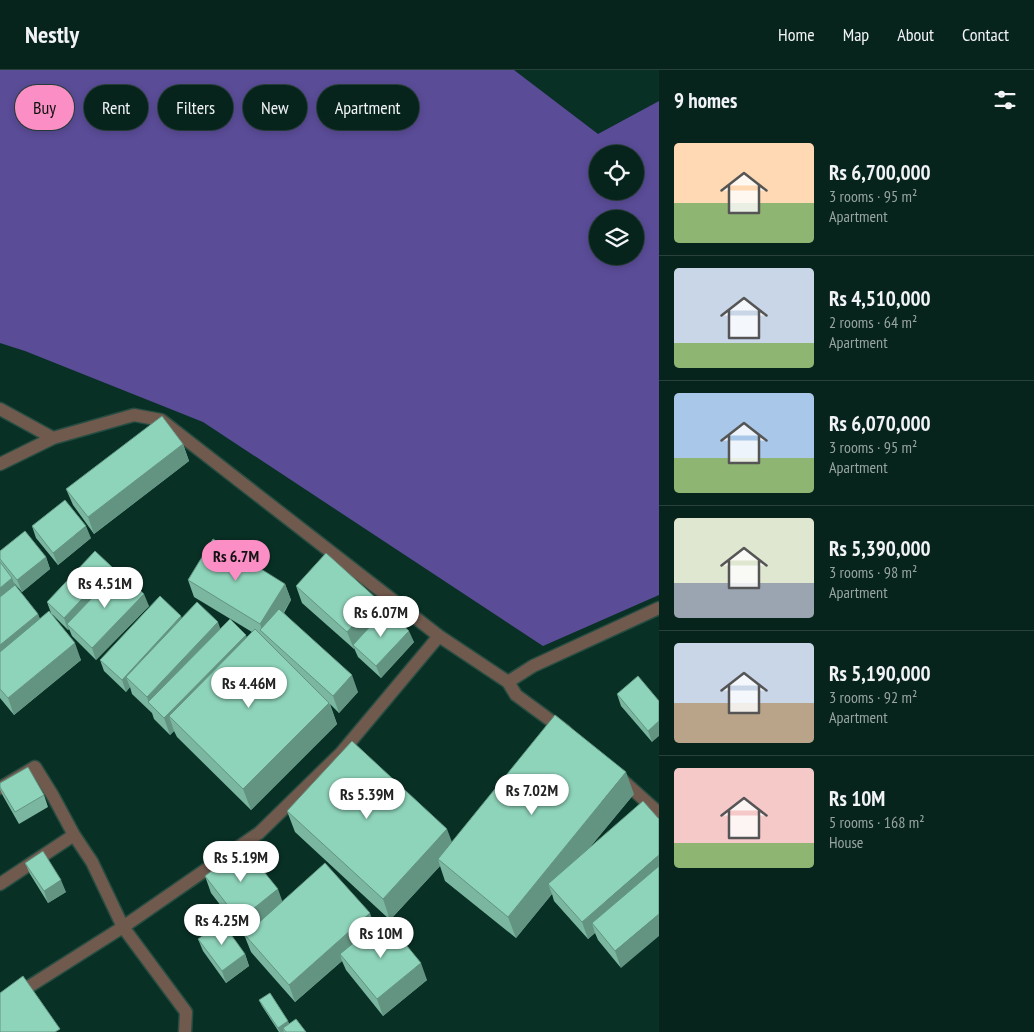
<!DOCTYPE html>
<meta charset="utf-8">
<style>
:root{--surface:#07241c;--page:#102c25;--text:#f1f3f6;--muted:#98a4a3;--line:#28413b;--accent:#fb8fc5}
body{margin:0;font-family:"PT Sans Narrow",sans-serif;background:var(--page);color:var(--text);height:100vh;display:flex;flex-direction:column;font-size:19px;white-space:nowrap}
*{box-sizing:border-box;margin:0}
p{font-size:16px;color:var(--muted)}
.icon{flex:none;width:28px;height:28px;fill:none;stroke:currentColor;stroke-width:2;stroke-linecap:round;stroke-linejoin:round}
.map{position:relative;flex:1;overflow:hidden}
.details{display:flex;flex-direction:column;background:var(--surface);width:375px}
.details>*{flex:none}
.banner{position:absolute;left:15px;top:15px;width:475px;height:45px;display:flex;gap:10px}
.tools{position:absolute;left:589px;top:75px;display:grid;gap:10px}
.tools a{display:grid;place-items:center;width:55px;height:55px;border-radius:50%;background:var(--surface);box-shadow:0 2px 8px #0003,0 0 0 1px var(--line);font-size:25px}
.price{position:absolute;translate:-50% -42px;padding:0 11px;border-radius:18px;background:#fff;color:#222;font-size:16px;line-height:32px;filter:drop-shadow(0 1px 2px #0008)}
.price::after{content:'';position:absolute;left:50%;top:30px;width:15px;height:11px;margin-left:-8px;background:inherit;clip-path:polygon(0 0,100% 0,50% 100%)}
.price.on{background:var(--accent);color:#111}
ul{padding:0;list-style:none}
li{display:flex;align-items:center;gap:15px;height:125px;padding:0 15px}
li+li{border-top:1px solid var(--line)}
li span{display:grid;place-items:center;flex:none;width:140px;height:100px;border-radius:5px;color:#555}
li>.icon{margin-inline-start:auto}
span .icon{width:60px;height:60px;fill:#fffc;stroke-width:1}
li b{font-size:21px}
h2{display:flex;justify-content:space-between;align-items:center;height:60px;padding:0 15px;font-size:21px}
.tag{padding:0 18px;border-radius:22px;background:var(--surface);box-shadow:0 2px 8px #0003,0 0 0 1px var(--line);font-size:18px;line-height:45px}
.tag.on{background:var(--accent);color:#111}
header{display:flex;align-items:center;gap:30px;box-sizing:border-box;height:70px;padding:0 25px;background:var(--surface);border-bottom:1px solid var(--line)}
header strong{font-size:24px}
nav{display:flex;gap:28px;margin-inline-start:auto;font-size:18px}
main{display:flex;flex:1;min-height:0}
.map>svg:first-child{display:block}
.water{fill:#5a4c97;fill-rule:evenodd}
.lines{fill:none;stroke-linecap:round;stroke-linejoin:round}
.minor-casing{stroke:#274d42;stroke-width:15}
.minor{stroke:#70594d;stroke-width:12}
.wall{fill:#7ab6a0}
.shaded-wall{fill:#639482}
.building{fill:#8ed4ba;stroke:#639482}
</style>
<header>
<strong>Nestly</strong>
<nav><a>Home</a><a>Map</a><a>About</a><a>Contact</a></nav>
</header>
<main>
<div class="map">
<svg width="659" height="962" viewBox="0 0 659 962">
<rect width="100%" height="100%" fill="#093025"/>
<path class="water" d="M 0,0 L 514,0 L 598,64 L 659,31 L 659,525 L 543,576 L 203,352 L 25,281 L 0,273 ZM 598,84 L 635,84 L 635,121 L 598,121 ZM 598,149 L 635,149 L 635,186 L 598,186 Z"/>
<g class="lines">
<defs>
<path id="minor" d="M 0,339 L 53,368 L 134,345 L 161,350 L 439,566 L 508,612 L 516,625 L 565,661
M 0,394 L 53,368
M 508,612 L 533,596 L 659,538
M 620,708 L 659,743
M 0,718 L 35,697 L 53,726 L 74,765 L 92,792 L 123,857 L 186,942 L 185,962
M 0,814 L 74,765
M 0,935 L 123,857 L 259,763 L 341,683 L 439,566"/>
</defs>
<use href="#minor" class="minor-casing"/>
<use href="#minor" class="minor"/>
</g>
<path class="wall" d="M 183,374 L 189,391 L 94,464 L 73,435 L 66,419 Z
M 32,456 L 91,468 L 58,495 L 36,468 Z
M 0,481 L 46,487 L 50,499 L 22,522 L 14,513 L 15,515 L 38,544 L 40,549 L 51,543 L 47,532 L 115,505 L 149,536 L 96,590 L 72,566 L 69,559 L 68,560 L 52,544 L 81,590 L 14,645 L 0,628 Z
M 188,510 L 285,514 L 291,530 L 284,543 L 358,622 L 339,643 L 330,634 L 337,654 L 251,740 L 177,667 L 174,661 L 170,665 L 154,649 L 152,643 L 132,624 L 130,617 L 126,622 L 104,601 L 100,590 L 182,548 L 247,567 L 252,562 L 194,527 Z
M 296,516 L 382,544 L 414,572 L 381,608 L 358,587 L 354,578 L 354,579 L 302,533 Z
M 617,624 L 659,631 L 652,672 L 621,636 Z
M 0,713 L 44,725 L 48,737 L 19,754 L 3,726 L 0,719 Z
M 634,724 L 590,777 L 621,898 L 598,870 L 595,863 L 588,869 L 554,831 L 552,824 L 516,868 L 445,811 L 440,796 L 390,850 L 295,762 L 287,741 L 452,772 Z
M 25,793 L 66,822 L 48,833 L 30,804 Z
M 205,806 L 282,832 L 374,855 L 427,910 L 383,946 L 346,900 L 342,891 L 295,932 L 251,882 L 245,867 L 211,823 Z
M 198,869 L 245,884 L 249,896 L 226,913 L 203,881 Z
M 259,930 L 289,953 L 306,962 L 279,962 L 262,936 Z"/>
<path class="shaded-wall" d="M 183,374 L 189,391 L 94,464 L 88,447 Z
M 86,456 L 91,468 L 58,495 L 53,483 Z
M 46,487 L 50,499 L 22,522 L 17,510 Z
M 112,497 L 117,509 L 67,554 L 69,559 L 68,560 L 64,548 Z
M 12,508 L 19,525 L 0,540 L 0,518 Z
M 285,514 L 291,530 L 268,567 L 263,563 L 260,554 Z
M 144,524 L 149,536 L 96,590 L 92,578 Z
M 377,529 L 383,546 L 353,575 L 354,578 L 354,579 L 347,562 Z
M 38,544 L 44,561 L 0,597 L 0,575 Z
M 181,546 L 186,558 L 126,607 L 130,617 L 126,622 L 122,610 Z
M 218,552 L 224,569 L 149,633 L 147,627 Z
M 409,561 L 414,572 L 381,608 L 376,596 Z
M 246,565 L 252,582 L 169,646 L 174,661 L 170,665 L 164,648 Z
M 75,573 L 81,590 L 14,645 L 8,628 Z
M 352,605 L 358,622 L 339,643 L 333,626 Z
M 329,633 L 337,654 L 251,740 L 243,719 Z
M 659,651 L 659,666 L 652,672 L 648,661 Z
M 626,702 L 634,724 L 554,821 L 548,814 L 552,824 L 516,868 L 508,847 Z
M 447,759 L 455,780 L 438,789 L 440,796 L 390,850 L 383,829 Z
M 659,785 L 659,807 L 592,853 L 595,863 L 588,869 L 582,852 Z
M 61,810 L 66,822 L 48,833 L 44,821 Z
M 278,819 L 284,836 L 245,865 L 239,850 Z
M 370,843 L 376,860 L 340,884 L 342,891 L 295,932 L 289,915 Z
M 659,844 L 659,866 L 621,898 L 615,881 Z
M 245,884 L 249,896 L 226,913 L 222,901 Z
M 421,893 L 427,910 L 383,946 L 377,929 Z
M 288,951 L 291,957 L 283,958 L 284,962 L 280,962 L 278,958 Z"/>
<path class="building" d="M 162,346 L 183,374 L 88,447 L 66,419 Z
M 65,430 L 86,456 L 53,483 L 32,456 Z
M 25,461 L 46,487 L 17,510 L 0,489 L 0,481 Z
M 213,469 L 285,514 L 260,554 L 188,510 Z
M 95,481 L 112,497 L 64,548 L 47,532 Z
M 326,483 L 377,529 L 347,562 L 296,516 Z
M 0,492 L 12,508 L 0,518 Z
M 119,500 L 144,524 L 92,578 L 67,554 Z
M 15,515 L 38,544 L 0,575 L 0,527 Z
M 160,526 L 181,546 L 122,610 L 100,590 Z
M 197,532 L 218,552 L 147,627 L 126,607 Z
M 279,539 L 352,605 L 333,626 L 260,560 Z
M 386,539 L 409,561 L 376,596 L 353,575 Z
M 49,541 L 75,573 L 8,628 L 0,619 L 0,582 Z
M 230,549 L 246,565 L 164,648 L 148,632 Z
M 255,559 L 329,633 L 243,719 L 169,646 Z
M 638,606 L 659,631 L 659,651 L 648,661 L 617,624 Z
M 555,645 L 626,702 L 508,847 L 438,789 Z
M 352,671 L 447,759 L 383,829 L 287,741 Z
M 28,697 L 44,725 L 15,742 L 0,717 L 0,713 Z
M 643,731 L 659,749 L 659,785 L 582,852 L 548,814 Z
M 243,776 L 278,819 L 239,850 L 205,806 Z
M 43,781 L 61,810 L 44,821 L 25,793 Z
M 325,793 L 370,843 L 289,915 L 245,865 Z
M 659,796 L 659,844 L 615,881 L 592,853 Z
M 384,848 L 421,893 L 377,929 L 340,884 Z
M 222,852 L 245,884 L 222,901 L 198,869 Z
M 23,906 L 60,959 L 55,962 L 0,962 L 0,923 Z
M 270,923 L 288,951 L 278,958 L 259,930 Z
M 296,949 L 306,962 L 286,962 L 283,958 Z"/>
</svg>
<div class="tools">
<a><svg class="icon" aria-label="locate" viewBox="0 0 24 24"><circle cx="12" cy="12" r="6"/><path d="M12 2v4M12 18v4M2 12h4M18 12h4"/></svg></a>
<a><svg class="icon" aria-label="layers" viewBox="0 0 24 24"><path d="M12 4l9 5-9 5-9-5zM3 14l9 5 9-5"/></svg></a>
</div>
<b class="price on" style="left:236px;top:512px">Rs 6.7M</b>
<b class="price" style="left:105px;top:539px">Rs 4.51M</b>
<b class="price" style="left:381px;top:568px">Rs 6.07M</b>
<b class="price" style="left:249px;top:639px">Rs 4.46M</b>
<b class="price" style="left:532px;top:746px">Rs 7.02M</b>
<b class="price" style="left:367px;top:750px">Rs 5.39M</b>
<b class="price" style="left:241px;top:813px">Rs 5.19M</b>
<b class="price" style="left:222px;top:876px">Rs 4.25M</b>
<b class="price" style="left:381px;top:889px">Rs 10M</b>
<div class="banner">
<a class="tag on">Buy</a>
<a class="tag">Rent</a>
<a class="tag">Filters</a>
<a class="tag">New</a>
<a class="tag">Apartment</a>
</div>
</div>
<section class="details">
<h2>9 homes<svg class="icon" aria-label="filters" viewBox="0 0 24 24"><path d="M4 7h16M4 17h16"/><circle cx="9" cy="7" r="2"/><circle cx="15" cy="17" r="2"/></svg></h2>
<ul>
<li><span style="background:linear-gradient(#ffd9b3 60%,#8fb573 0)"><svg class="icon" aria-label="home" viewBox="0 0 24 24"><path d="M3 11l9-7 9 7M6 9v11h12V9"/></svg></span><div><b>Rs 6,700,000</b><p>3 rooms · 95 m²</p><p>Apartment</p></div></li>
<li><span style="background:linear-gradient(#c9d6e8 75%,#8fb573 0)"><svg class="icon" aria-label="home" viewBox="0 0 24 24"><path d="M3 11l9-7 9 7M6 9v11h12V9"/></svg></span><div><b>Rs 4,510,000</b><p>2 rooms · 64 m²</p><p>Apartment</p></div></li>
<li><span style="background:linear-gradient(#a9c7e8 65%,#8fb573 0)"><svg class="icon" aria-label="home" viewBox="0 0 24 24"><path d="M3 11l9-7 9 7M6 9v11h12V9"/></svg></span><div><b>Rs 6,070,000</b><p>3 rooms · 95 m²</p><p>Apartment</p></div></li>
<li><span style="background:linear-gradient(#dfe7d0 65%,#9aa5b1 0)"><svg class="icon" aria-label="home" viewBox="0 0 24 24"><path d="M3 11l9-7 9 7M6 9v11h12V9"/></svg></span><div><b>Rs 5,390,000</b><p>3 rooms · 98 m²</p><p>Apartment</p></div></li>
<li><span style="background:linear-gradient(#c9d6e8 60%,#b9a48a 0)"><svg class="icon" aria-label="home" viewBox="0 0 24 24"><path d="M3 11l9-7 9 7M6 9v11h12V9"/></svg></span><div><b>Rs 5,190,000</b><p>3 rooms · 92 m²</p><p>Apartment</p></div></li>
<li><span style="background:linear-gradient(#f6c9c9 75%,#8fb573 0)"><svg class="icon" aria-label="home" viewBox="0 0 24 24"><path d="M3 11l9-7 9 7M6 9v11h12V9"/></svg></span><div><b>Rs 10M</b><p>5 rooms · 168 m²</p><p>House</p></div></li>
</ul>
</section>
</main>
